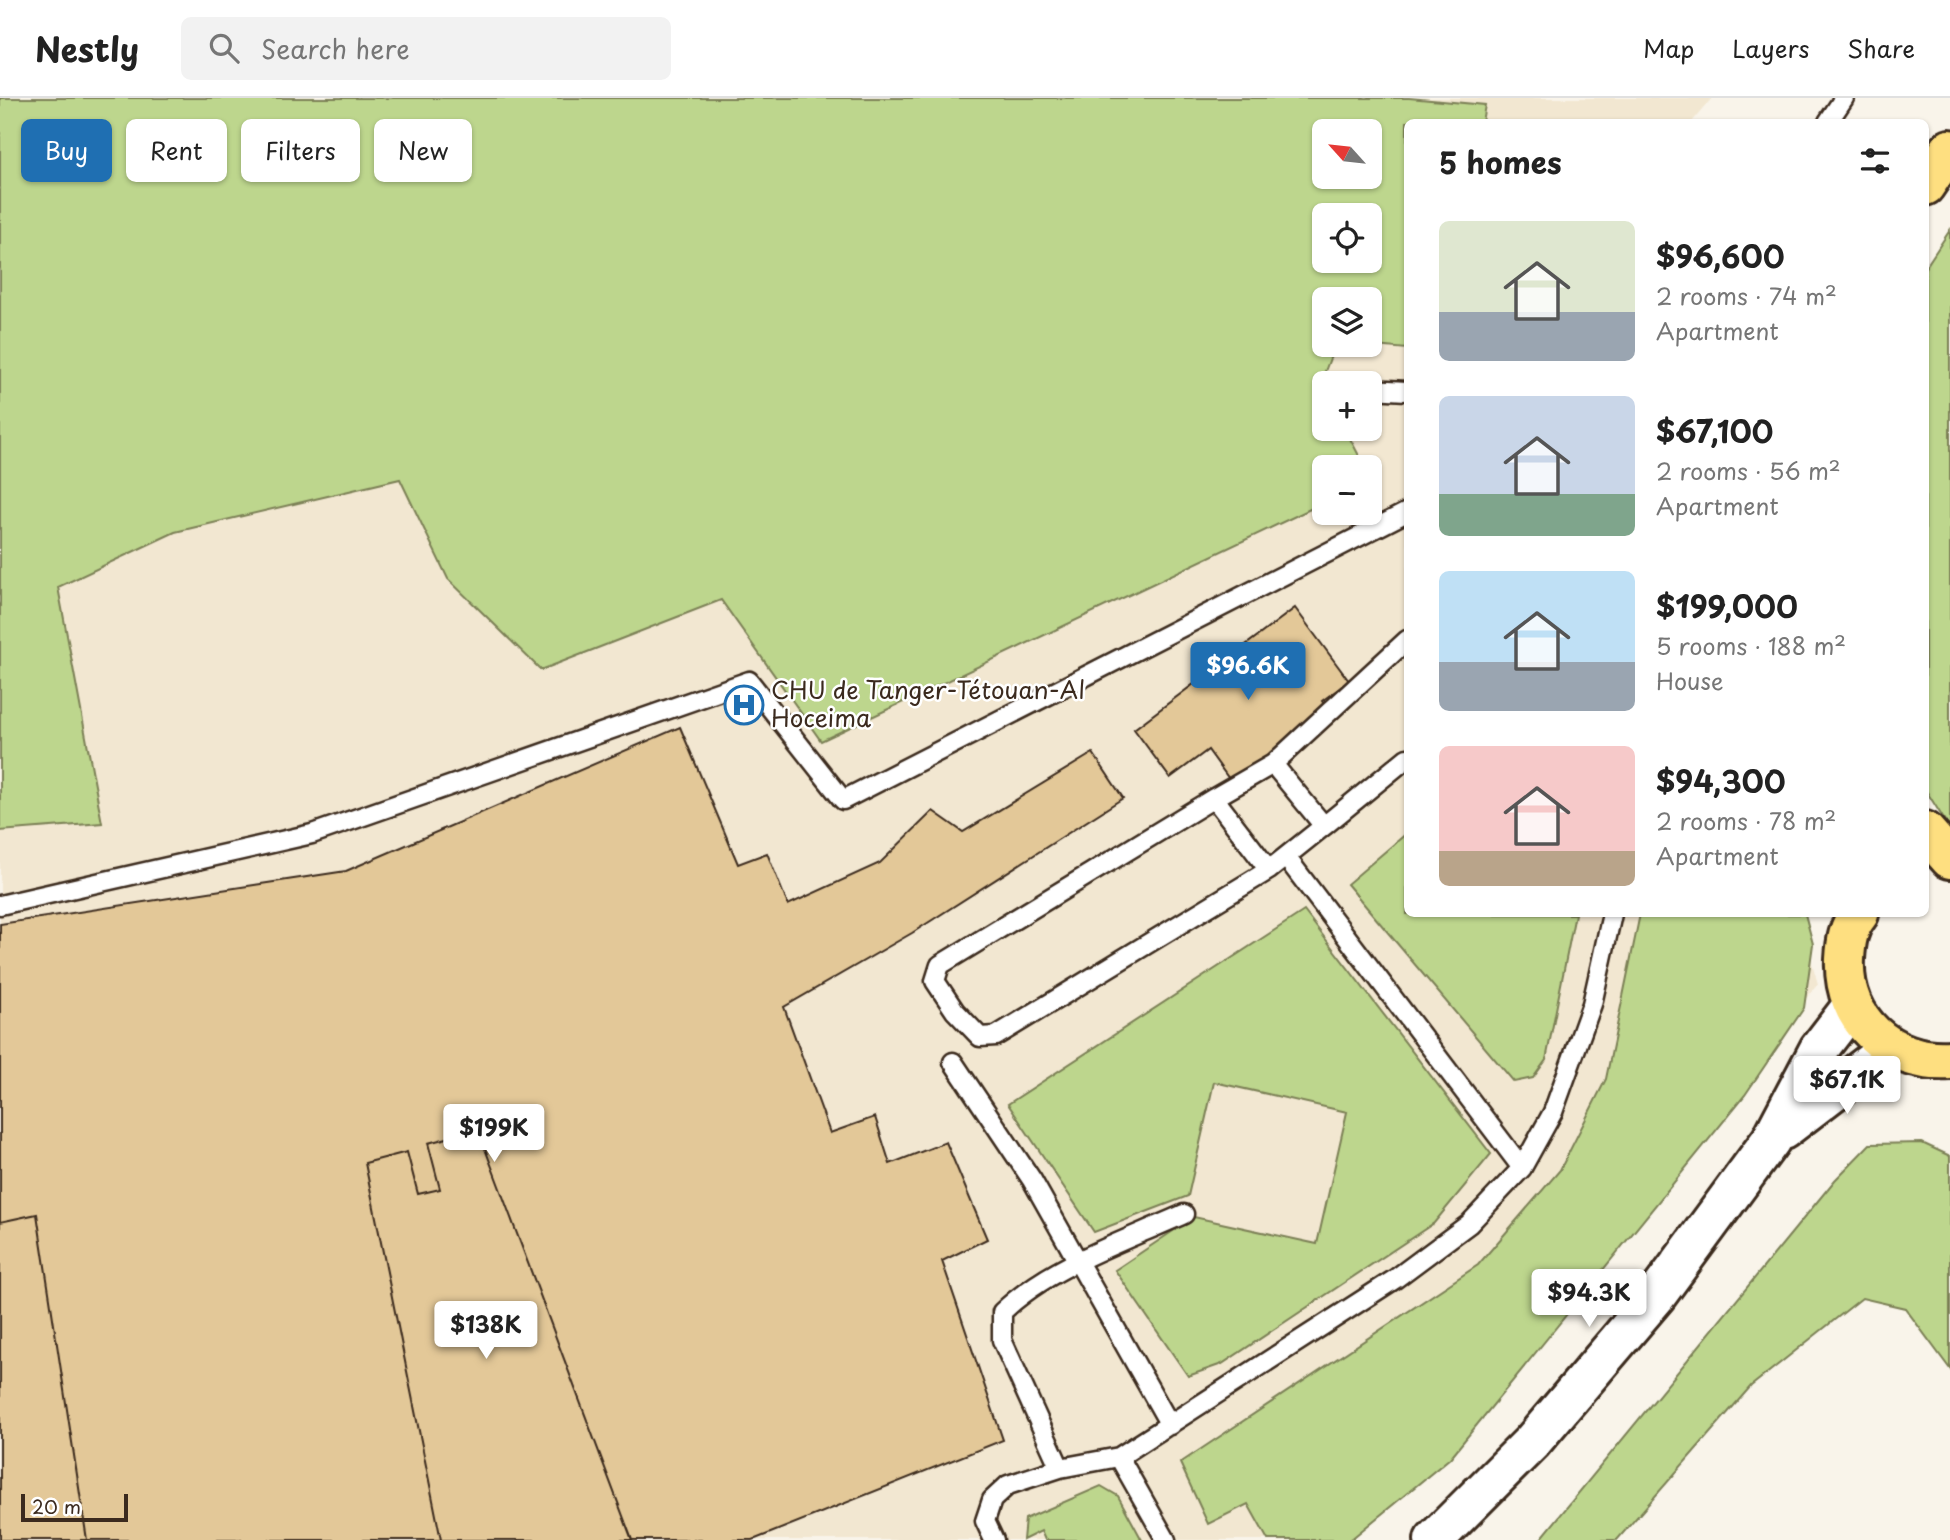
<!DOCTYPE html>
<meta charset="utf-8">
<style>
:root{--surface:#fff;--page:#f2f2f2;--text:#222;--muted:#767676;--line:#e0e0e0;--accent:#1f6fb2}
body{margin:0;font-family:"Playpen Sans",sans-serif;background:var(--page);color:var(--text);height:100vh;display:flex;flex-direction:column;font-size:26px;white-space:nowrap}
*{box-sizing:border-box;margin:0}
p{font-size:23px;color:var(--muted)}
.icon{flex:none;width:38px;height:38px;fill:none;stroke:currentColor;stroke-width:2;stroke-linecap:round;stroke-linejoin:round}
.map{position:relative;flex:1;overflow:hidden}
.side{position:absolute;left:1404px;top:21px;width:525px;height:798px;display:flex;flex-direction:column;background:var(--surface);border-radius:10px;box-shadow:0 2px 5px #0004}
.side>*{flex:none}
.guide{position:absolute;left:21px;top:21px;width:665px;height:63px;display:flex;gap:14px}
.needle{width:46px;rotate:297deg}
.buttons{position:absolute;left:1312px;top:21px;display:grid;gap:14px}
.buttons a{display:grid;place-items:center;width:70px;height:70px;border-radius:10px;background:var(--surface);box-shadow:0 2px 5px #0004;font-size:35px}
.scale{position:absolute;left:21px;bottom:18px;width:107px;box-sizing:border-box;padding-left:7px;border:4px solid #3b2a1e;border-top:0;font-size:19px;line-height:24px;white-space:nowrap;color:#3b2a1e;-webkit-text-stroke:5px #fff;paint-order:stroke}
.price{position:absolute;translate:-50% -60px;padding:0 16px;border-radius:7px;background:#fff;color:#222;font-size:23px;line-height:46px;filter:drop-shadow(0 2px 4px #0008)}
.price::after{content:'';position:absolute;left:50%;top:42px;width:21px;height:16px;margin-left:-10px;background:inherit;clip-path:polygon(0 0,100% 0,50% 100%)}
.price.active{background:var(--accent);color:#fff}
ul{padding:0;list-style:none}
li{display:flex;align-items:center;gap:21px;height:175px;padding:0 35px}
li span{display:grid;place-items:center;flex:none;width:196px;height:140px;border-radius:10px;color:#555}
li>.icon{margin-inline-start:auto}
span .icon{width:84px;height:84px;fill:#fffc;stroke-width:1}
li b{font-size:30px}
h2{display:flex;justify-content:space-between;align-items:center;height:84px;padding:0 35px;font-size:30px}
.chip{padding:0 24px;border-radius:10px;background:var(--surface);box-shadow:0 2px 5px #0004;font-size:24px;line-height:63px}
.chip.active{background:var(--accent);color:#fff}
header{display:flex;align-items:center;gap:42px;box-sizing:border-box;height:98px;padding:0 35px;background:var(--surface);border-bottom:2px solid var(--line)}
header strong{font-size:33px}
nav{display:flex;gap:38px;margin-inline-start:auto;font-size:24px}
.search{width:490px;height:63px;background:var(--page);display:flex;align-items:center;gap:18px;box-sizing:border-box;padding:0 24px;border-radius:10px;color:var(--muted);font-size:26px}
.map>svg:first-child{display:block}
.built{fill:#f2e7d1;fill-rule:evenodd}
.green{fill:#bdd68d;stroke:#7c8056;stroke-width:2;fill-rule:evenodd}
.building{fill:#e3c898;stroke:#3b2a1e;stroke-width:2}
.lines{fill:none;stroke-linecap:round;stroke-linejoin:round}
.lane-casing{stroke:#3b2a1e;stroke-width:23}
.secondary-casing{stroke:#3b2a1e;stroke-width:44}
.primary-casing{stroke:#3b2a1e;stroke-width:44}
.lane{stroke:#fff;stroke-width:18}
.secondary{stroke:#fff;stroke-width:38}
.primary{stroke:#fedf80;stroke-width:38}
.labels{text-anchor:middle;stroke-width:5;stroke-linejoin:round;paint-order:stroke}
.poi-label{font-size:24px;fill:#3b2a1e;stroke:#fff;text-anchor:start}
</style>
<header>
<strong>Nestly</strong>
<div class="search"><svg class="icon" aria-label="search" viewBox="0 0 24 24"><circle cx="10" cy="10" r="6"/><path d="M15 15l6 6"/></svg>Search here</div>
<nav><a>Map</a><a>Layers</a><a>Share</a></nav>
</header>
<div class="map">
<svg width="1950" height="1442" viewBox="0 0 1950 1442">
<rect width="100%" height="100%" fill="#f9f4ea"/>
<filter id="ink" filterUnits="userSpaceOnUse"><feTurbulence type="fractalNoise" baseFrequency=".0143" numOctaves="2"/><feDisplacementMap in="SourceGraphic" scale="14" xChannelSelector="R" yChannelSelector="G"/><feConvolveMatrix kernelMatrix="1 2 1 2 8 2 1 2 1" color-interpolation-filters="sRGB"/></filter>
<g filter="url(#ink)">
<path class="built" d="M 1300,0 L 1712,0 L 1692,24 L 1407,24 L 1407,816 L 1798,816 L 1818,886 L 1509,1256 L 1314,1442 L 0,1442 L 0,733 L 102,725 L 58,489 L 175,434 L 503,357 ZM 1325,33 L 1370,33 L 1370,79 L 1325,79 ZM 1325,117 L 1370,117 L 1370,163 L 1325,163 ZM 1325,201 L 1370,201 L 1370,247 L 1325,247 ZM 1325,285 L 1370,285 L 1370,331 L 1325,331 ZM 1325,369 L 1370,369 L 1370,415 L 1325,415 Z"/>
<path class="green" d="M 0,0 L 1409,0 L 1485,7 L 1482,24 L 1407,24 L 1407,251 L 1364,247 L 1370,247 L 1370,201 L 1325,201 L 1325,247 L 1335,247 L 1321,284 L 1325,292 L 1325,331 L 1345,331 L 1365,369 L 1325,369 L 1325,404 L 821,643 L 721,502 L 541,572 L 448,481 L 400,381 L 175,434 L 58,489 L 102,725 L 0,733 ZM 1370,33 L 1370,79 L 1325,79 L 1325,33 ZM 1370,117 L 1370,163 L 1325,163 L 1325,117 Z
M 1950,132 L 1950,731 L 1925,691 L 1925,170 Z
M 1407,735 L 1407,816 L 1575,816 L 1546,962 L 1533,980 L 1514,984 L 1347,786 Z
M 1304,813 L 1491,1056 L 1434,1125 L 1222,1266 L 1188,1278 L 1115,1172 L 1194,1119 L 1317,1146 L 1347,1014 L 1214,984 L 1188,1098 L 1094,1134 L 1008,1006 Z
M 1640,816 L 1805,816 L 1813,846 L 1804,910 L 1745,997 L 1450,1360 L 1350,1442 L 1268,1442 L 1248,1406 L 1208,1426 L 1180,1365 L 1478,1167 L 1560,1072 L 1606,981 Z
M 1922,1045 L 1950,1058 L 1950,1271 L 1905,1210 L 1862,1200 L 1751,1288 L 1617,1442 L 1540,1442 L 1835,1082 L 1870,1046 Z
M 1101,1388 L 1118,1398 L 1142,1442 L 1045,1442 L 1041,1433 L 1023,1442 L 1025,1421 Z"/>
<path class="building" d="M 1295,510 L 1349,583 L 1322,603 L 1329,613 L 1232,685 L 1208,652 L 1170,680 L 1134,631 Z
M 680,629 L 738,766 L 767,755 L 788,807 L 880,765 L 933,713 L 963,734 L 1093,655 L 1123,700 L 912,835 L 784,909 L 830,1035 L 875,1019 L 890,1066 L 946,1044 L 987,1141 L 942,1163 L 1003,1342 L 753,1442 L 632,1442 L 478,1032 L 428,1045 L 440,1091 L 418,1096 L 407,1054 L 365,1065 L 441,1442 L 87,1442 L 37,1116 L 0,1124 L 0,826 L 346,773 Z
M 478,1032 L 632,1442 L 441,1442 L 365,1065 L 407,1054 L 418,1096 L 440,1091 L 428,1045 Z
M 37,1116 L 87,1442 L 0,1442 L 0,1124 Z"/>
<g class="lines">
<defs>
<path id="lane" d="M 1828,24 L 1844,0
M 1370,291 L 1407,293
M 1273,666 L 1407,542
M 1214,700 L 940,867 L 935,883 L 955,913 L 980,939 L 996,938 L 1269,772 L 1324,728 L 1273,666 L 1214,700 L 1269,772
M 1324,728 L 1407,660
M 1286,759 L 1522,1070
M 0,807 L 312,736 L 749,583 L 843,702 L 1407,414
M 953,964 L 1032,1082 L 1170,1327
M 1119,1359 L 1166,1442
M 1060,1370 L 1002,1242 L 1002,1214 C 1051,1167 1123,1144 1184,1116
M 994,1442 L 985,1423 L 992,1402 L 1008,1387 L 1060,1370 L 1119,1359 L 1395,1181 L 1469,1126 L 1522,1070 L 1553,1014 L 1592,906 L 1612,816"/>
<path id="secondary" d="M 1783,1032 L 1890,950
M 1434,1442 L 1532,1344 L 1657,1197 L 1771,1042 L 1819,951 L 1852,908"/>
<path id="primary" d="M 1925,88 L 1950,51
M 1925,733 L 1950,761
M 1859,816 C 1848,829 1846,844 1845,861 C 1842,922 1890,966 1950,962"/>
</defs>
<use href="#lane" class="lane-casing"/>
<use href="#secondary" class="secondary-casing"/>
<use href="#primary" class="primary-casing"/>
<use href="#lane" class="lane"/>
<use href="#secondary" class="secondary"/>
<use href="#primary" class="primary"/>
</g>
</g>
<defs>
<symbol id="hospital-ring" viewBox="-11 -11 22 22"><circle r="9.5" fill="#fff" stroke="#1f6fb2" stroke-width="1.5"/><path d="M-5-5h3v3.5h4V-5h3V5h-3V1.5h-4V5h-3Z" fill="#1f6fb2"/></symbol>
</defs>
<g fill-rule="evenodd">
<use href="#hospital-ring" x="722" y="585" width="44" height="44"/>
</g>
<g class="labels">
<g class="poi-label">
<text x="771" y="601">CHU de Tanger-Tétouan-Al<tspan x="771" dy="28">Hoceima</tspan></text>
</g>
</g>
</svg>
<div class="buttons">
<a><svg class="needle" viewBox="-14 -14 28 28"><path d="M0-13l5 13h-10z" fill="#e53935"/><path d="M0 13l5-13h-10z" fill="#767676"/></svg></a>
<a><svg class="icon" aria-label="locate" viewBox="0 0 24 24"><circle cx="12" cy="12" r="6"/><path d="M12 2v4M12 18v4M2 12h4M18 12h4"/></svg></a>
<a><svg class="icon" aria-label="layers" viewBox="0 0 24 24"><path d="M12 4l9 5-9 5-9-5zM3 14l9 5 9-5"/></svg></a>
<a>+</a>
<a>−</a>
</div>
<div class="scale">20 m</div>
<b class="price active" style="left:1248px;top:604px">$96.6K</b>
<b class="price" style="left:1847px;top:1018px">$67.1K</b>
<b class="price" style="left:494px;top:1066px">$199K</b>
<b class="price" style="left:1589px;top:1231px">$94.3K</b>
<b class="price" style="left:486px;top:1263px">$138K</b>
<div class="guide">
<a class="chip active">Buy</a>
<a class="chip">Rent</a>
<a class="chip">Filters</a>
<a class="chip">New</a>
</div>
<section class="side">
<h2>5 homes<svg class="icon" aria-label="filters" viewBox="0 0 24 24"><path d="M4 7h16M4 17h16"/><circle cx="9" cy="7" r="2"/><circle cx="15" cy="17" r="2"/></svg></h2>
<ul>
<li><span style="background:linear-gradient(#dfe7d0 65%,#9aa5b1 0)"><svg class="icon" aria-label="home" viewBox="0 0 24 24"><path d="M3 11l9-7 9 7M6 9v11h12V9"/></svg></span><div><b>$96,600</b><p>2 rooms · 74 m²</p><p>Apartment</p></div></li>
<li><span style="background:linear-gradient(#c9d6e8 70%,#7fa58c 0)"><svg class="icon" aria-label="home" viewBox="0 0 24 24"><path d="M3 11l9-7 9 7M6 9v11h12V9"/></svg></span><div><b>$67,100</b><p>2 rooms · 56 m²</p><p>Apartment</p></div></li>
<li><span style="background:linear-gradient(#bfe0f5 65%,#9aa5b1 0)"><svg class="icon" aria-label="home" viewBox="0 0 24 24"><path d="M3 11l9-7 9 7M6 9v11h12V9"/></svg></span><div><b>$199,000</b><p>5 rooms · 188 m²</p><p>House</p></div></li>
<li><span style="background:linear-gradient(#f6c9c9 75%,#b9a48a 0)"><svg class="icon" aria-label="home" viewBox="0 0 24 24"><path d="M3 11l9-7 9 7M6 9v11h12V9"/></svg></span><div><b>$94,300</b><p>2 rooms · 78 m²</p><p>Apartment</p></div></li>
</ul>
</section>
</div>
